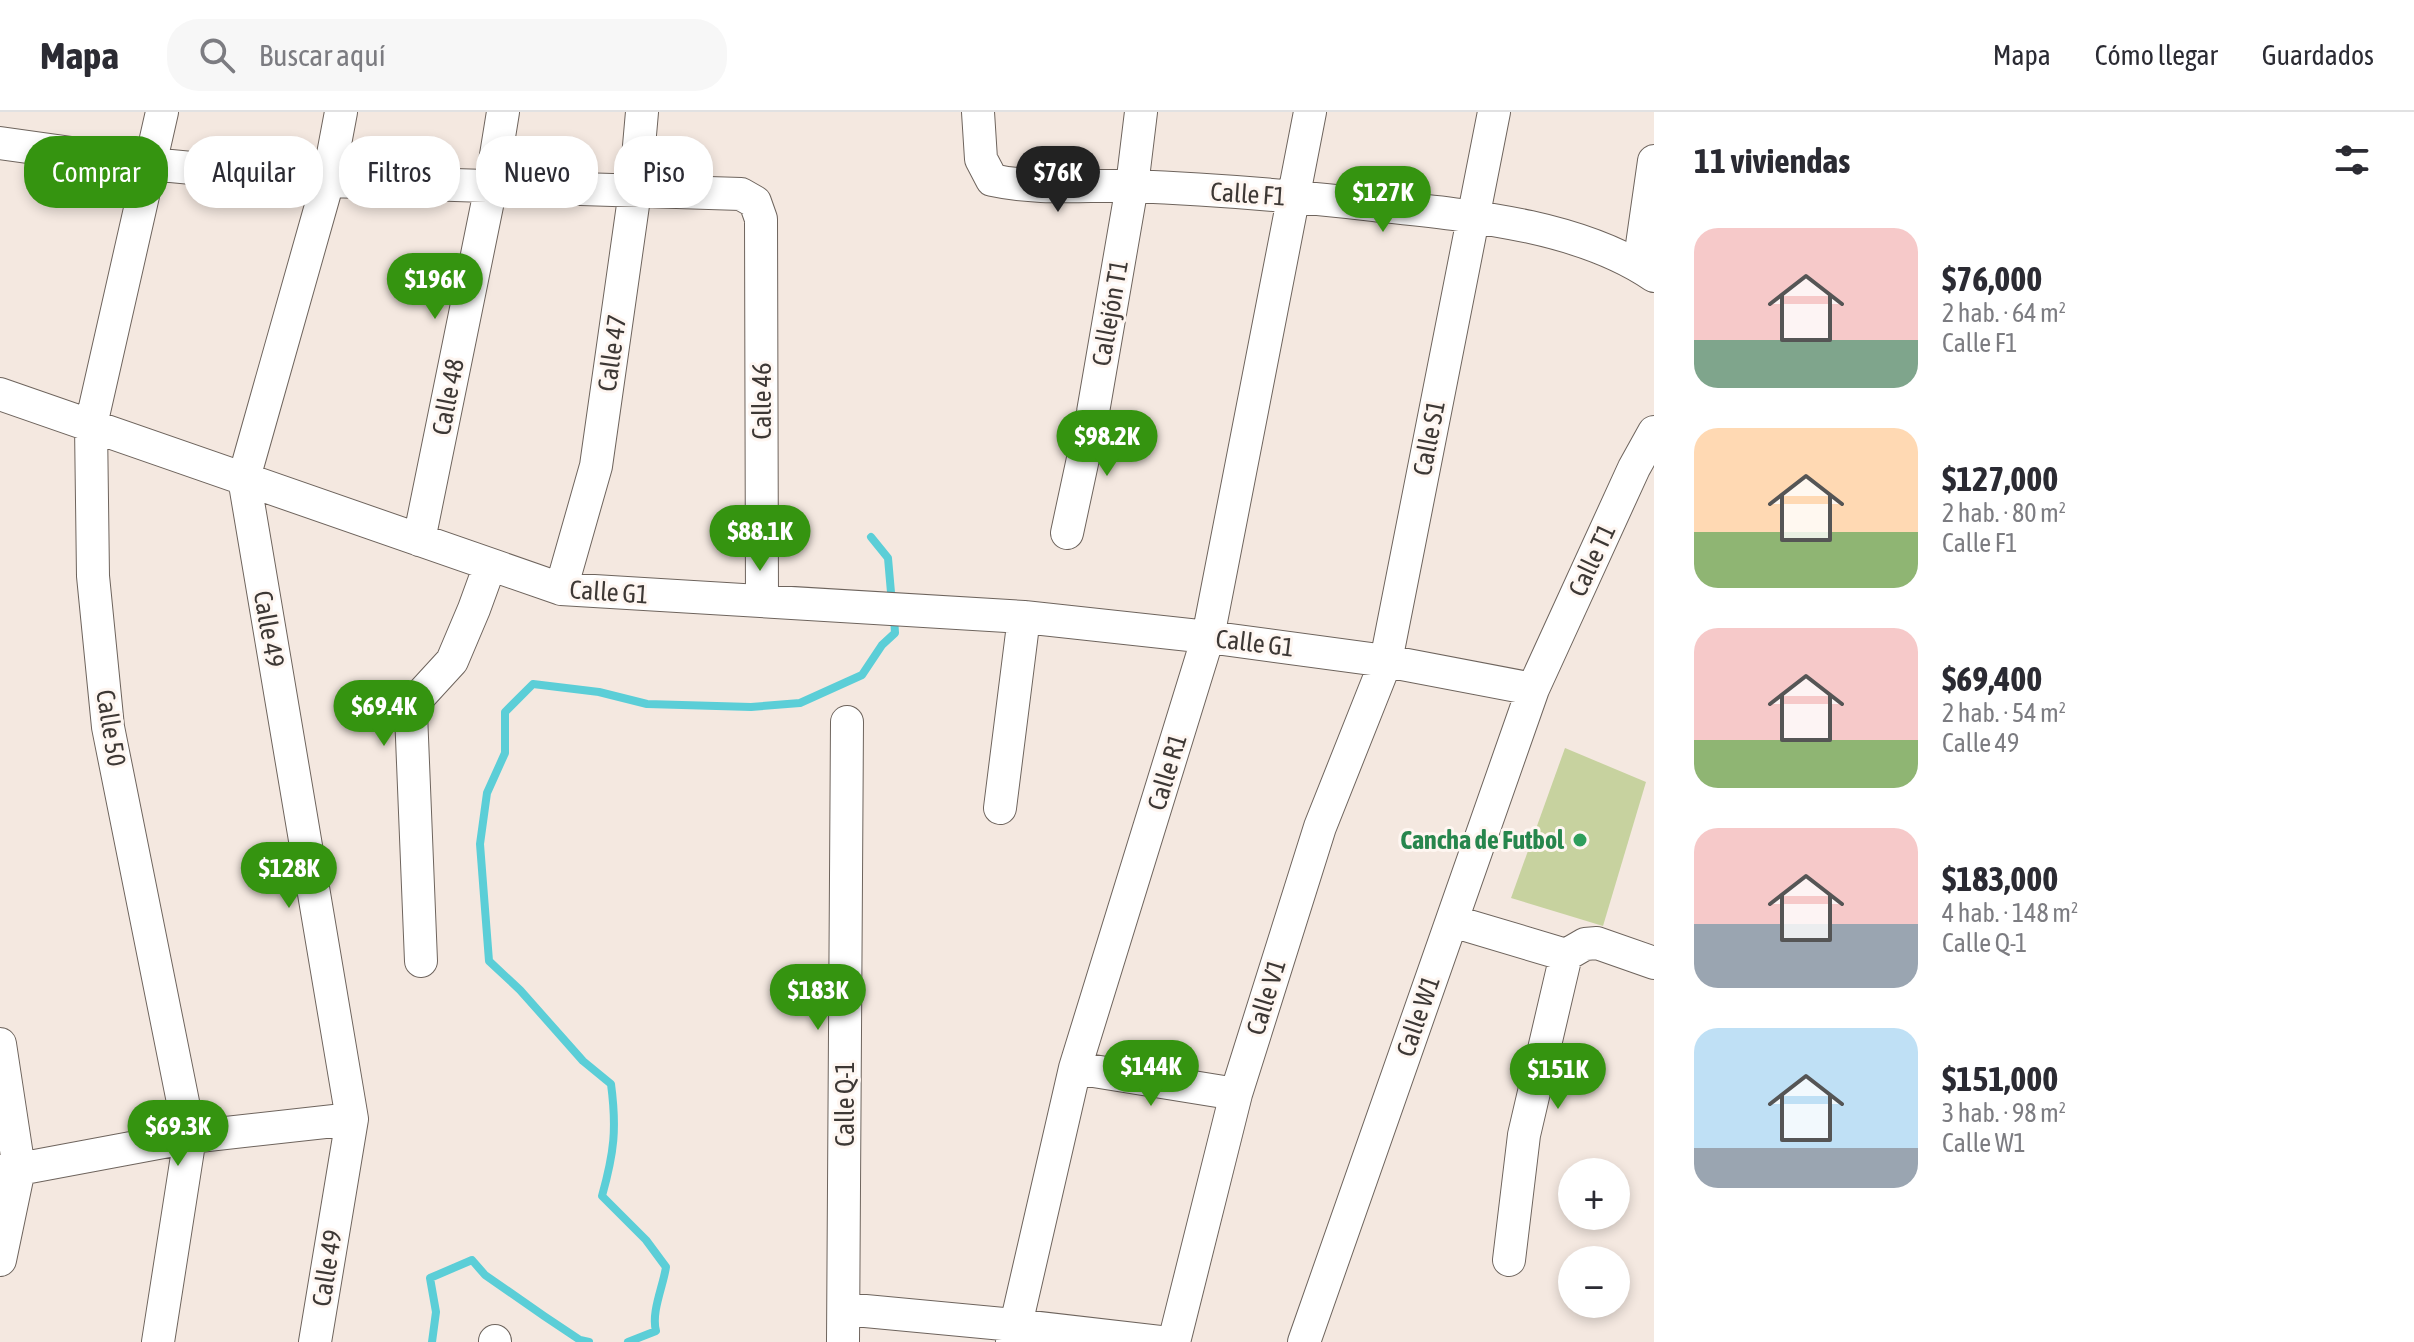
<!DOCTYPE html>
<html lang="es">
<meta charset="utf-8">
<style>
:root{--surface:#fff;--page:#f7f7f7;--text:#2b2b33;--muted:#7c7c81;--line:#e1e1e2;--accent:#359410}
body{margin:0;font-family:"Asap Condensed",sans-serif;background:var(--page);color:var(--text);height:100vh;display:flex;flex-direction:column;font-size:30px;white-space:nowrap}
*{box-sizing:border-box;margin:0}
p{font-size:26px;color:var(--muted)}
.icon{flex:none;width:44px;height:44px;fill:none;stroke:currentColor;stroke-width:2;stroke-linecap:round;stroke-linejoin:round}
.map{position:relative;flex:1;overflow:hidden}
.drawer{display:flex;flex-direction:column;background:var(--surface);width:760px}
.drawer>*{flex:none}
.guide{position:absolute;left:24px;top:24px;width:760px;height:72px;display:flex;gap:16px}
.buttons{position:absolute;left:1558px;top:1046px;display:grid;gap:16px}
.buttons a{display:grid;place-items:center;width:72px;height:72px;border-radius:50%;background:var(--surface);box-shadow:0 4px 12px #0003;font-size:40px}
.price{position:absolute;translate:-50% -68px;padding:0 18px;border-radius:28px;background:var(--accent);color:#fff;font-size:26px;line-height:52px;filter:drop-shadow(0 2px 4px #0008)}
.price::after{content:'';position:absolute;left:50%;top:48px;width:24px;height:18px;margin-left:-12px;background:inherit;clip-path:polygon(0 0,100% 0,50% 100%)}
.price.on{background:#222;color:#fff}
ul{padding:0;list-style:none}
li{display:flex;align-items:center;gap:24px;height:200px;padding:0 40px}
li span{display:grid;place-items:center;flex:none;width:224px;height:160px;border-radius:24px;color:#555}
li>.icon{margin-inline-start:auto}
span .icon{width:96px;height:96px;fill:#fffc;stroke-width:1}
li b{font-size:34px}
h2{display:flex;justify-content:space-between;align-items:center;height:96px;padding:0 40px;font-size:34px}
.tag{padding:0 28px;border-radius:32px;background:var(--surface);box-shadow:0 4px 12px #0003;font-size:28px;line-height:72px}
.tag.on{background:var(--accent);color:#fff}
header{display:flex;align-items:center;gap:48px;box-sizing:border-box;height:112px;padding:0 40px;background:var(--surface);border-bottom:2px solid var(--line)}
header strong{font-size:38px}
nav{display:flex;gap:44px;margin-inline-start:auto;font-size:28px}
.search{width:560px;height:72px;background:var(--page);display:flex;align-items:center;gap:20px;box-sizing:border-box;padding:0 28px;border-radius:32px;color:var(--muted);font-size:30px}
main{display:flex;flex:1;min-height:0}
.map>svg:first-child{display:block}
.green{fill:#c7d29f}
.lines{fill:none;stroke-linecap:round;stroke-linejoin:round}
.stream{stroke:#5bced7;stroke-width:8}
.minor-casing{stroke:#6e645d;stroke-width:34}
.minor{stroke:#fff;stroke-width:32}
.leisure-dot{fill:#2e9e5b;stroke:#fef6f1;stroke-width:3}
.labels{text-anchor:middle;stroke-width:6;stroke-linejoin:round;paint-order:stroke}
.street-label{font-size:26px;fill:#3d3835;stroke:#fef6f1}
.leisure-label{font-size:26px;font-weight:bold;fill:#27864d;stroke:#fef6f1;text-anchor:end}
</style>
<header>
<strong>Mapa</strong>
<div class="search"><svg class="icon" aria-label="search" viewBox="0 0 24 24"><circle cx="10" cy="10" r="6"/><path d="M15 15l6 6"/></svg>Buscar aquí</div>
<nav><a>Mapa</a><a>Cómo llegar</a><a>Guardados</a></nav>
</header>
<main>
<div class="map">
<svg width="1654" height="1230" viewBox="0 0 1654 1230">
<rect width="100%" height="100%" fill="#f4e8e0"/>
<path class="green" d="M 1565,636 L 1646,670 L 1603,814 L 1511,786 Z"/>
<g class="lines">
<path class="stream" d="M 871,425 L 888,446 L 892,492
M 432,1230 L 436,1200 L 430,1166 L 472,1148 L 485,1163 L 544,1204 L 580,1228 L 589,1230
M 628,1230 L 656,1219 C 651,1200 663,1175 666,1155 L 646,1128 L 602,1084 C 614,1041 617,1017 611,972 L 583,949 L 520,878 L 489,849 L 480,732 L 487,681 L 505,641 L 505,600 L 533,572 L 599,580 L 647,592 L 751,595 L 800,591 L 862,563 L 882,533 L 895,521 L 894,505"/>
<defs>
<path id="minor" d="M 978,0 L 981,47 L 992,68 C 1037,78 1085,73 1131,74 C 1212,77 1293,84 1374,93 C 1464,103 1578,112 1654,164
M 0,31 L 150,52 L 328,69 L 741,82 L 755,90 L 761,107 L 762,489
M 1639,154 L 1654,49
M 0,282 L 561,477 L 1024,505 L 1208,525 L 1386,549 L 1533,577
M 1067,421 L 1093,300 L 1132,74 L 1141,0
M 419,428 L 491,74 L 503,0
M 561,477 L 596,354 L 635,79 L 642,0
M 1000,696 L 1024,505
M 1452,809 L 1566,843 L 1585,832 L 1597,831 L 1654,851
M 421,849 L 411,601 L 419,585 L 452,549 L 474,497 L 490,453
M 0,932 L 19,1057 L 0,1148
M 1075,956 L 1236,982
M 0,1059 L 19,1057 L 190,1025 L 352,1007
M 1509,1148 L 1524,1023 L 1566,843
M 844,1197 L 1014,1213 L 1160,1230
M 158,1230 L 190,1025 L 108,615 L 93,464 L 91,313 L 162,0
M 315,1230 L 352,1007 L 244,366 L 328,69 L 341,0
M 495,1230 L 495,1229
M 843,1230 L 847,610
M 1012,1230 L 1075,956 L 1208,525 L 1310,0
M 1174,1230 L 1236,982 L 1320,715 L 1386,549 L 1494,0
M 1304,1230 L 1533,577 L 1634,356 L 1654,320"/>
</defs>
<use href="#minor" class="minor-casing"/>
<use href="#minor" class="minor"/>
</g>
<circle class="leisure-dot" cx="1580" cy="728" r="8"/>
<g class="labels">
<g class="street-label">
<text transform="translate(1248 82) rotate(4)" y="9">Calle F1</text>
<text transform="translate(1110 201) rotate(-80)" y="9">Callejón T1</text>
<text transform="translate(612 241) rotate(-82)" y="9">Calle 47</text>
<text transform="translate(448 285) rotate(-79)" y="9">Calle 48</text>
<text transform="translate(762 289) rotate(-90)" y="9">Calle 46</text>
<text transform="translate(1429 326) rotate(-79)" y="9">Calle S1</text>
<text transform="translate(1592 448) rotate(-65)" y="9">Calle T1</text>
<text transform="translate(609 480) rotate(4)" y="9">Calle G1</text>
<text transform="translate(269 517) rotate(80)" y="9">Calle 49</text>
<text transform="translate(1255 531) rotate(7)" y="9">Calle G1</text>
<text transform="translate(111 616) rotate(81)" y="9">Calle 50</text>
<text transform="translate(1167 660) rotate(-73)" y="9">Calle R1</text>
<text transform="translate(1266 885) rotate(-73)" y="9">Calle V1</text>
<text transform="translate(1418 904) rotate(-71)" y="9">Calle W1</text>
<text transform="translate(845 992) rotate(-90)" y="9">Calle Q-1</text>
<text transform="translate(327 1156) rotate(-81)" y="9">Calle 49</text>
</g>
<g class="leisure-label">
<text x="1564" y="737">Cancha de Futbol</text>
</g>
</g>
</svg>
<div class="buttons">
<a>+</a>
<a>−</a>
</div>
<b class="price on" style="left:1058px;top:102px">$76K</b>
<b class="price" style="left:1383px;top:122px">$127K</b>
<b class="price" style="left:435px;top:209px">$196K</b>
<b class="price" style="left:1107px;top:366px">$98.2K</b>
<b class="price" style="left:760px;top:461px">$88.1K</b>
<b class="price" style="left:384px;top:636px">$69.4K</b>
<b class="price" style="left:289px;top:798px">$128K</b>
<b class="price" style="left:818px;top:920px">$183K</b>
<b class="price" style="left:1151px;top:996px">$144K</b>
<b class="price" style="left:1558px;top:999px">$151K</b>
<b class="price" style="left:178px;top:1056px">$69.3K</b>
<div class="guide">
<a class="tag on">Comprar</a>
<a class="tag">Alquilar</a>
<a class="tag">Filtros</a>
<a class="tag">Nuevo</a>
<a class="tag">Piso</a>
</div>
</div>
<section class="drawer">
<h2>11 viviendas<svg class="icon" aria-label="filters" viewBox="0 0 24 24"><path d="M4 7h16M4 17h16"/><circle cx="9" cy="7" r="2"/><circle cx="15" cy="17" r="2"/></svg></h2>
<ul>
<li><span style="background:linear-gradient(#f6c9c9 70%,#7fa58c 0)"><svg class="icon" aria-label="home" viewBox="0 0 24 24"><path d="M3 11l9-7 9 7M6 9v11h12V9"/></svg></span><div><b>$76,000</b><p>2 hab. · 64 m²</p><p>Calle F1</p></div></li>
<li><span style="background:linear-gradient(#ffd9b3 65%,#8fb573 0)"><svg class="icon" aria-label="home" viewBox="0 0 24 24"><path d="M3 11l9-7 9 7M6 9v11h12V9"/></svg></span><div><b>$127,000</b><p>2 hab. · 80 m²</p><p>Calle F1</p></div></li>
<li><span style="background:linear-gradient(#f6c9c9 70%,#8fb573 0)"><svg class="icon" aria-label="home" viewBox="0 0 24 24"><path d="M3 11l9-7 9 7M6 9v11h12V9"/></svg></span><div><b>$69,400</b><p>2 hab. · 54 m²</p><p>Calle 49</p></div></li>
<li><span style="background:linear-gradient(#f6c9c9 60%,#9aa5b1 0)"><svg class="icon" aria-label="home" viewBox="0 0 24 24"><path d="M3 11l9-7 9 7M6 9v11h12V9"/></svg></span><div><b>$183,000</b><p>4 hab. · 148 m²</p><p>Calle Q-1</p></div></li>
<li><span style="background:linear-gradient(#bfe0f5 75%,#9aa5b1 0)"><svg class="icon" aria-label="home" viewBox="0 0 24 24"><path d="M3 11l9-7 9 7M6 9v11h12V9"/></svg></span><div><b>$151,000</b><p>3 hab. · 98 m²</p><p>Calle W1</p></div></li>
</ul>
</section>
</main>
